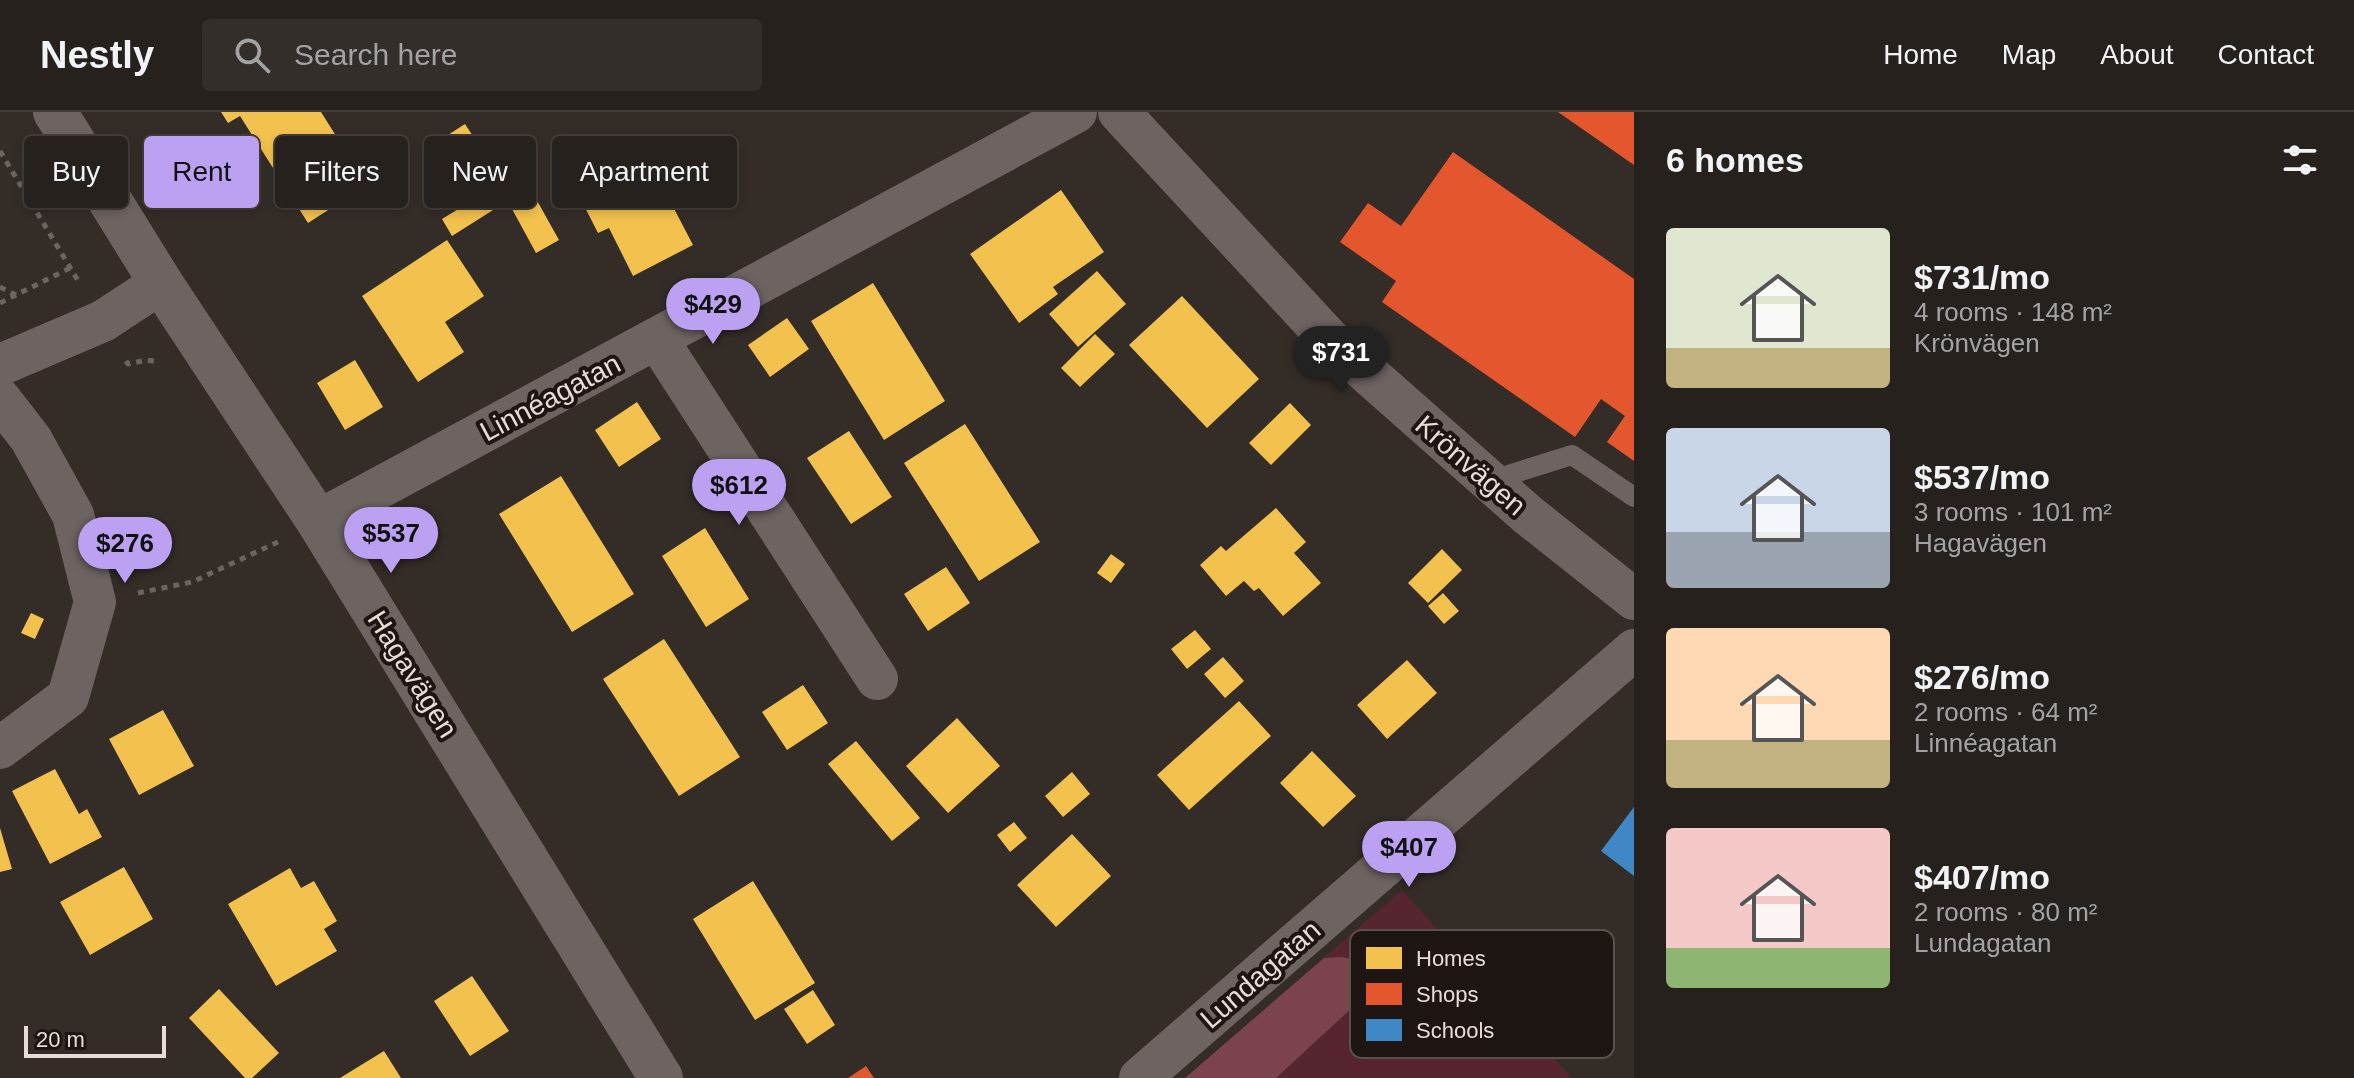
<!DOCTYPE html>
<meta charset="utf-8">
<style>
:root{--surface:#27211d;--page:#332e2a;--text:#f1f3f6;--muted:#a4a3a4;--line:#433e3b;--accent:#bca0f2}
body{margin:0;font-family:Arial,sans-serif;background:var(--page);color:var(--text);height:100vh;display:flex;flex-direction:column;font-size:30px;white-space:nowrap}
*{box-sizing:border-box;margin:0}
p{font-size:26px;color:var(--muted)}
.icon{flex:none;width:44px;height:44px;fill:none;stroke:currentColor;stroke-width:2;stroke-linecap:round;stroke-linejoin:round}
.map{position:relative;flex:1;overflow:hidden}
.panel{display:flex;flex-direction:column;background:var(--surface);width:720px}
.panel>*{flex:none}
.banner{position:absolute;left:24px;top:24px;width:760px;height:72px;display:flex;gap:16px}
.scale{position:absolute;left:24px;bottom:20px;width:142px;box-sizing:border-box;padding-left:8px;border:4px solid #e6ddd6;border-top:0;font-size:22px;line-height:28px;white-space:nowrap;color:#e6ddd6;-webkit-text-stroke:6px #1c1511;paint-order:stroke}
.price{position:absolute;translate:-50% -68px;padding:0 18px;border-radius:28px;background:var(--accent);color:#111;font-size:26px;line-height:52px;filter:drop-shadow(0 2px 4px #0008)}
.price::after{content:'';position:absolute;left:50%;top:48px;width:24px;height:18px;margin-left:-12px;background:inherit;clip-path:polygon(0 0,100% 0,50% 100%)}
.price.on{background:#222;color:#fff}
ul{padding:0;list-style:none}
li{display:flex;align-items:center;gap:24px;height:200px;padding:0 32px}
li span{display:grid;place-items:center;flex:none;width:224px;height:160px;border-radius:8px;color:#555}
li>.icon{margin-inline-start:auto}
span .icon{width:96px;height:96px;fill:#fffc;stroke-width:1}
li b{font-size:34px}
h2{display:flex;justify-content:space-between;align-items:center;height:96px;padding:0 32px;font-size:34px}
.pill{padding:0 28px;border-radius:8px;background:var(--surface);box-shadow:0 4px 12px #0003,0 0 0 2px var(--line);font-size:28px;line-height:72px}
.pill.on{background:var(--accent);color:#111}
header{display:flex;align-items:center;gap:48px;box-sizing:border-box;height:112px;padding:0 40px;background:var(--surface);border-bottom:2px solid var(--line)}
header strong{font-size:38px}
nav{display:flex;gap:44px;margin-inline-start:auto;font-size:28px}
.search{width:560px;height:72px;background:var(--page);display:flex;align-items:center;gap:20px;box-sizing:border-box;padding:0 28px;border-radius:8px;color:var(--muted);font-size:30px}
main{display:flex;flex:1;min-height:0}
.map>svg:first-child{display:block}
.green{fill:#562530}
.forest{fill:#7b434e}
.homes{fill:#f2c14e}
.shops{fill:#e4572e}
.schools{fill:#3f88c5}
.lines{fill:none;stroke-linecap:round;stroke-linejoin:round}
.path{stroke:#6b6461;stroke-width:5;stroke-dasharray:6 6;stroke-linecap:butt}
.service{stroke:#6d6361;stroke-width:20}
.minor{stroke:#6d6361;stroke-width:42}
.tertiary{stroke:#6d6361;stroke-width:44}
.labels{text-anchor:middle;stroke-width:8;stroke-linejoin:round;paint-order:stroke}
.street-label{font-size:28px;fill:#e6ddd6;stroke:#1c1511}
.key{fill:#1c1511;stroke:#59514c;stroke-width:2}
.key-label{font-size:22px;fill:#e6ddd6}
</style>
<header>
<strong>Nestly</strong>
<div class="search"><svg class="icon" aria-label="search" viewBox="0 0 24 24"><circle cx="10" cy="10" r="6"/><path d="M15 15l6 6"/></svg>Search here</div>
<nav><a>Home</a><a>Map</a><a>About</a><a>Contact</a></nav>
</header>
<main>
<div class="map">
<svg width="1634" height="966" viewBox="0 0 1634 966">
<rect width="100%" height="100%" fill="#342c27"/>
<path class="green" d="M 1402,778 L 1572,966 L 1185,966 Z"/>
<path class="forest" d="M 1342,845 L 1367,851 L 1369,866 L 1368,881 L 1276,966 L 1185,966 L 1324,846 Z"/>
<path class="homes" d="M 221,0 L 321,0 L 367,73 L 308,111 L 240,4 L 228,11 Z
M 465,12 L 492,53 L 449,81 L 423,39 Z
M 628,39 L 657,94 L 669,87 L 693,133 L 633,164 L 609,116 L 598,121 L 571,68 Z
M 486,69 L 501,93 L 452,124 L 442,107 L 460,96 L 455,88 Z
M 1061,78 L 1104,140 L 1053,175 L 1058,182 L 1019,211 L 970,142 Z
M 535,85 L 559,128 L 536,141 L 512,97 Z
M 447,128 L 484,184 L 445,210 L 464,240 L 418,270 L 362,184 Z
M 1097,159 L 1126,192 L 1078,235 L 1049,202 Z
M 873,171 L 945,289 L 884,328 L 811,209 Z
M 1182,184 L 1259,267 L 1207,316 L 1129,233 Z
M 787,206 L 809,237 L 770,265 L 748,233 Z
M 1095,222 L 1115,242 L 1080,275 L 1061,256 Z
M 355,248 L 383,295 L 345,318 L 317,271 Z
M 637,290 L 661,327 L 619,355 L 595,318 Z
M 1290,291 L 1311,313 L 1271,353 L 1249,331 Z
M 965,312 L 1040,430 L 979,469 L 904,351 Z
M 849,319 L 892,385 L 851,412 L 807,346 Z
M 561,364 L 634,482 L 572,520 L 499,402 Z
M 1276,396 L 1306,430 L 1294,441 L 1321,471 L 1283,504 L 1259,476 L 1254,479 L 1244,469 L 1226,484 L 1200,453 L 1221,434 L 1226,439 Z
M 705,416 L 749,487 L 706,515 L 662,444 Z
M 1442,437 L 1462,458 L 1428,491 L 1408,471 Z
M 1111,442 L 1125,452 L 1111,471 L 1097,461 Z
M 946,455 L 970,491 L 928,519 L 904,482 Z
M 1443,481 L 1459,499 L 1444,512 L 1428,494 Z
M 31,501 L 44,507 L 35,527 L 21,521 Z
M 1195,518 L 1211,537 L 1187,557 L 1171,537 Z
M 664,527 L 740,645 L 679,684 L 603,567 Z
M 1223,545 L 1244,569 L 1225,586 L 1204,562 Z
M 1407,548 L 1437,581 L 1387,627 L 1357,593 Z
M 803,573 L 828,611 L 787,638 L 762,600 Z
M 1239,589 L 1271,624 L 1189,698 L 1157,663 Z
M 163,598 L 194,654 L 139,683 L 109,627 Z
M 957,606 L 1000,654 L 948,701 L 906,654 Z
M 856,629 L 920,706 L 892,729 L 828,652 Z
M 1312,639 L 1356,684 L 1323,715 L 1280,671 Z
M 55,657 L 79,702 L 87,697 L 102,725 L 50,752 L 12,679 Z
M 1072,660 L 1090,682 L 1063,705 L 1045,684 Z
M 1014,710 L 1027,726 L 1010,740 L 997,723 Z
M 0,716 L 12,757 L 0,760 Z
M 1072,722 L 1111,764 L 1056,815 L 1017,773 Z
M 124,755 L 153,807 L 90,843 L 60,790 Z
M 290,756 L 301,776 L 314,769 L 337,809 L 324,817 L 337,839 L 276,874 L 228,792 Z
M 753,769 L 815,871 L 755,908 L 693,807 Z
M 472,864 L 509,919 L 470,944 L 434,889 Z
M 219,877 L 279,941 L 252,966 L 245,966 L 189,906 Z
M 813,878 L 835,913 L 807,932 L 784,897 Z
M 384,939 L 401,966 L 340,966 Z"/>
<path class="shops" d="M 1558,0 L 1634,0 L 1634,53 Z
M 1453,40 L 1634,167 L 1634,349 L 1607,330 L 1625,304 L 1601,287 L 1575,325 L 1382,190 L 1396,169 L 1340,130 L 1368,91 L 1401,114 Z
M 866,954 L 874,966 L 848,966 Z"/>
<path class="schools" d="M 1634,695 L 1634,764 L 1601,739 Z"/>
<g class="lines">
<path class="path" d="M 0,39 L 80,172
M 0,175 L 16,183
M 0,191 L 70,156
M 126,249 L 128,252 L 147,248 L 158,250
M 138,481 L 192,470 L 278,430"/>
<path class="service" d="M 1489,369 L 1572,343 L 1634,385"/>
<path class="minor" d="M 1119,0 L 1331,229 L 1528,403 L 1634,487
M 657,227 L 877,567
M 0,253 L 103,209 L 161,171
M 0,287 L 31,327 L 73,403 L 95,490 L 68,585 L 0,636
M 318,409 L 1076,0
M 1140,966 L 1634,538"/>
<path class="tertiary" d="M 55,0 L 161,171 L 318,409 L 661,966"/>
</g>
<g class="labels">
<g class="street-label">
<text transform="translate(550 285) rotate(-28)" y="10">Linnéagatan</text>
<text transform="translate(1471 353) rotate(41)" y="10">Krönvägen</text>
<text transform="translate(413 562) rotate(58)" y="10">Hagavägen</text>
<text transform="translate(1260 862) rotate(-41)" y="10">Lundagatan</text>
</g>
</g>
<rect x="1350" y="818" width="264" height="128" rx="12" class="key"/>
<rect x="1366" y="835" width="36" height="22" fill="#f2c14e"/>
<rect x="1366" y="871" width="36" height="22" fill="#e4572e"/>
<rect x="1366" y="907" width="36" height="22" fill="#3f88c5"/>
<g class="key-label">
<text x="1416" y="854">Homes</text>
<text x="1416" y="890">Shops</text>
<text x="1416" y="926">Schools</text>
</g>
</svg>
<div class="scale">20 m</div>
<b class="price" style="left:713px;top:234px">$429</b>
<b class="price on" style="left:1341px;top:282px">$731</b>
<b class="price" style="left:739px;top:415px">$612</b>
<b class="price" style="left:391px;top:463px">$537</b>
<b class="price" style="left:125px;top:473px">$276</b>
<b class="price" style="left:1409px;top:777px">$407</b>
<div class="banner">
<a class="pill">Buy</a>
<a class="pill on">Rent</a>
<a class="pill">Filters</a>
<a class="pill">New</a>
<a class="pill">Apartment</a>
</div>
</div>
<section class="panel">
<h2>6 homes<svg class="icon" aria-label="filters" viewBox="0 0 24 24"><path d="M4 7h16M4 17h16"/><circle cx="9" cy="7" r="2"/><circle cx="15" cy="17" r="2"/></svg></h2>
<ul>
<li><span style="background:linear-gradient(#dfe7d0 75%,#c2b280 0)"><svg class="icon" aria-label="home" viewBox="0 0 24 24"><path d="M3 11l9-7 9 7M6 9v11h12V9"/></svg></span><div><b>$731/mo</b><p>4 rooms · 148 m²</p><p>Krönvägen</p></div></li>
<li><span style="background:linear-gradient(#c9d6e8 65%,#9aa5b1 0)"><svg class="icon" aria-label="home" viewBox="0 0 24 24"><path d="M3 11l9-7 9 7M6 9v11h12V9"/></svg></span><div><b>$537/mo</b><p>3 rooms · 101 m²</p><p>Hagavägen</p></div></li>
<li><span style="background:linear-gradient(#ffd9b3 70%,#c2b280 0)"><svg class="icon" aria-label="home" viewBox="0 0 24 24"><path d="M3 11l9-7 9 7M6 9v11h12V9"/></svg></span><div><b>$276/mo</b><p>2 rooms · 64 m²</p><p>Linnéagatan</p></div></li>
<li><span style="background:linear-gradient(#f6c9c9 75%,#8fb573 0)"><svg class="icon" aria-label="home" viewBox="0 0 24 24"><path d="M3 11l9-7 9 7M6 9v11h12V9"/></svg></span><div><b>$407/mo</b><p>2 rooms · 80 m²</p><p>Lundagatan</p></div></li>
</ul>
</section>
</main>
